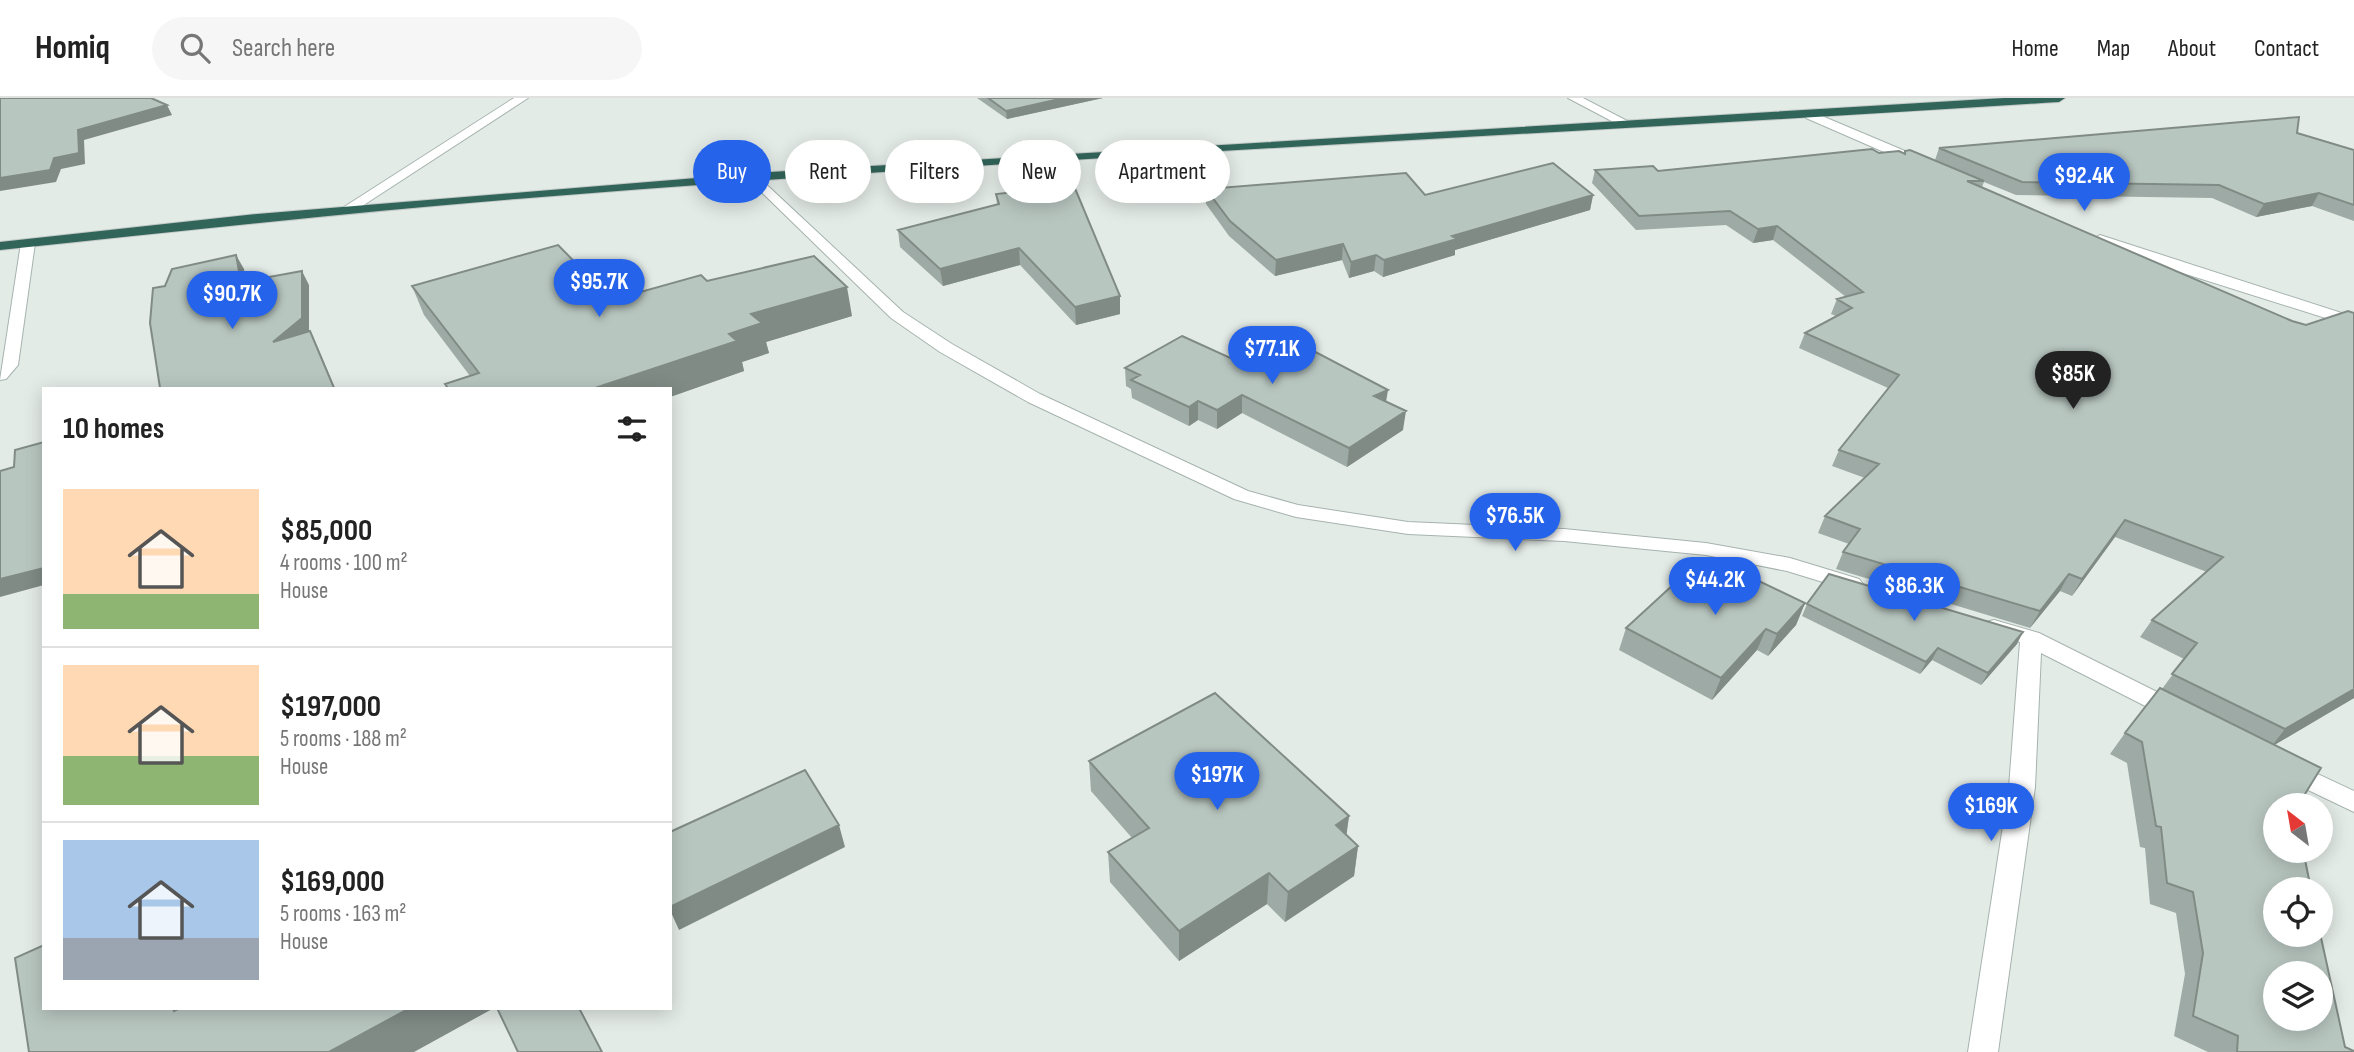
<!DOCTYPE html>
<meta charset="utf-8">
<style>
:root{--surface:#fff;--page:#f6f6f6;--text:#222;--muted:#767676;--line:#e0e0e0;--accent:#2563eb}
body{margin:0;font-family:"Sofia Sans Condensed",sans-serif;background:var(--page);color:var(--text);height:100vh;display:flex;flex-direction:column;font-size:26px;white-space:nowrap}
*{box-sizing:border-box;margin:0}
p{font-size:23px;color:var(--muted)}
.icon{flex:none;width:38px;height:38px;fill:none;stroke:currentColor;stroke-width:2;stroke-linecap:round;stroke-linejoin:round}
.map{position:relative;flex:1;overflow:hidden}
.side{position:absolute;left:42px;top:289px;width:630px;height:623px;display:flex;flex-direction:column;background:var(--surface);border-radius:0px;box-shadow:0 4px 18px #0003}
.side>*{flex:none}
.banner{position:absolute;left:693px;top:42px;width:665px;height:63px;display:flex;gap:14px}
.needle{width:46px;rotate:329deg}
.tools{position:absolute;left:2263px;top:695px;display:grid;gap:14px}
.tools a{display:grid;place-items:center;width:70px;height:70px;border-radius:50%;background:var(--surface);box-shadow:0 4px 18px #0003;font-size:35px}
.price{position:absolute;translate:-50% -60px;padding:0 16px;border-radius:24px;background:var(--accent);color:#fff;font-size:23px;line-height:46px;filter:drop-shadow(0 2px 4px #0008)}
.price::after{content:'';position:absolute;left:50%;top:42px;width:21px;height:16px;margin-left:-10px;background:inherit;clip-path:polygon(0 0,100% 0,50% 100%)}
.price.on{background:#222;color:#fff}
ul{padding:0;list-style:none}
li{display:flex;align-items:center;gap:21px;height:175px;padding:0 21px}
li+li{border-top:2px solid var(--line)}
li span{display:grid;place-items:center;flex:none;width:196px;height:140px;border-radius:0px;color:#555}
li>.icon{margin-inline-start:auto}
span .icon{width:84px;height:84px;fill:#fffc;stroke-width:1}
li b{font-size:30px}
h2{display:flex;justify-content:space-between;align-items:center;height:84px;padding:0 21px;font-size:30px}
.pill{padding:0 24px;border-radius:32px;background:var(--surface);box-shadow:0 4px 18px #0003;font-size:24px;line-height:63px}
.pill.on{background:var(--accent);color:#fff}
header{display:flex;align-items:center;gap:42px;box-sizing:border-box;height:98px;padding:0 35px;background:var(--surface);border-bottom:2px solid var(--line)}
header strong{font-size:33px}
nav{display:flex;gap:38px;margin-inline-start:auto;font-size:24px}
.search{width:490px;height:63px;background:var(--page);display:flex;align-items:center;gap:18px;box-sizing:border-box;padding:0 24px;border-radius:38px;color:var(--muted);font-size:26px}
.map>svg:first-child{display:block}
.lines{fill:none;stroke-linecap:round;stroke-linejoin:round}
.minor-casing{stroke:#a6b3ae;stroke-width:2}
.highway-casing{stroke:#c2c8c6;stroke-width:2}
.minor{fill:#fff;fill-rule:evenodd}
.highway{fill:#32655a;fill-rule:evenodd}
.wall{fill:#9eaaa5}
.shaded-wall{fill:#818b86}
.building{fill:#b8c6c0;stroke:#818b86;stroke-width:2;fill-rule:evenodd}
</style>
<header>
<strong>Homiq</strong>
<div class="search"><svg class="icon" aria-label="search" viewBox="0 0 24 24"><circle cx="10" cy="10" r="6"/><path d="M15 15l6 6"/></svg>Search here</div>
<nav><a>Home</a><a>Map</a><a>About</a><a>Contact</a></nav>
</header>
<div class="map">
<svg width="2354" height="954" viewBox="0 0 2354 954">
<rect width="100%" height="100%" fill="#e3ebe7"/>
<g class="lines">
<defs>
<path id="minor" d="M 514,0 L 528,0 L 356,112 L 344,109 Z
M 1568,0 L 1583,0 L 1633,26 L 1623,29 Z
M 1810,13 L 1924,61 L 1925,64 L 1914,67 L 1806,20 L 1804,17 Z
M 753,74 L 903,214 L 952,246 L 1040,296 L 1248,393 L 1298,407 L 1408,424 L 1564,431 L 1706,445 L 1790,460 L 1859,481 L 1863,486 L 1852,493 L 1787,473 L 1706,457 L 1564,443 L 1408,436 L 1296,419 L 1234,401 L 1028,304 L 940,254 L 891,220 L 748,81 L 748,75 Z
M 2100,137 L 2354,219 L 2354,229 L 2170,171 L 2095,144 L 2093,141 Z
M 28,141 L 35,145 L 18,267 L 6,281 L 0,282 L 21,145 Z
M 1994,522 L 2039,535 L 2185,608 L 2189,614 L 2185,620 L 2177,623 L 2169,620 L 2041,555 L 2035,689 L 1998,954 L 1968,954 L 2009,689 L 2020,544 L 1986,534 L 1983,529 L 1986,524 Z
M 2290,663 L 2354,693 L 2354,714 L 2281,679 L 2278,672 L 2281,665 Z"/>
<path id="highway" d="M 2004,0 L 2065,0 L 2059,4 C 1545,37 1030,59 516,101 C 344,115 172,134 0,152 L 0,144 L 257,116 L 771,74 Z"/>
</defs>
<use href="#minor" class="minor-casing"/>
<use href="#highway" class="highway-casing"/>
<use href="#minor" class="minor"/>
<use href="#highway" class="highway"/>
</g>
<path class="wall" d="M 977,0 L 1103,0 L 1007,21 Z
M 2297,35 L 2354,52 L 2354,123 L 2312,108 L 2256,119 L 2212,100 L 2016,97 L 1984,84 L 1982,89 L 2292,223 L 2306,227 L 2354,215 L 2354,600 L 2274,647 L 2300,704 L 2298,707 L 2275,707 L 2345,949 L 2354,954 L 2208,954 L 2174,938 L 2185,876 L 2176,815 L 2150,806 L 2145,750 L 2140,749 L 2127,665 L 2110,656 L 2125,635 L 2162,591 L 2184,561 L 2140,539 L 2152,522 L 2207,474 L 2115,439 L 2072,498 L 2060,493 L 2030,530 L 1836,471 L 1843,454 L 1849,446 L 1818,435 L 1825,418 L 1865,380 L 1832,368 L 1839,352 L 1888,290 L 1799,250 L 1805,235 L 1836,218 L 1831,216 L 1837,201 L 1846,199 L 1773,142 L 1753,145 L 1726,127 L 1636,132 L 1592,85 L 1595,72 L 1658,73 L 1879,55 L 1904,55 L 1905,53 L 1935,62 L 1939,50 Z
M 1206,91 L 1425,97 L 1593,97 L 1590,112 L 1455,152 L 1455,157 L 1383,179 L 1374,173 L 1349,180 L 1342,162 L 1275,178 L 1229,138 L 1206,106 Z
M 996,96 L 1120,216 L 1076,227 L 1020,167 L 943,188 L 900,149 L 898,132 L 997,106 Z
M 707,183 L 852,218 L 766,244 L 769,255 L 742,264 L 744,273 L 670,299 L 670,290 L 447,290 L 445,286 L 470,278 L 424,217 L 412,188 L 612,202 Z
M 1239,264 L 1386,304 L 1403,332 L 1347,369 L 1242,315 L 1217,331 L 1198,322 L 1189,328 L 1132,300 L 1131,291 L 1126,288 L 1125,270 Z
M 1696,480 L 1805,505 L 1796,527 L 1768,558 L 1757,552 L 1712,602 L 1619,552 L 1626,530 Z
M 1807,506 L 2017,546 L 1981,587 L 1932,562 L 1920,576 L 1802,518 Z
M 1089,663 L 1349,718 L 1346,737 L 1358,748 L 1354,778 L 1285,824 L 1267,806 L 1179,863 L 1110,784 L 1108,754 L 1132,740 L 1091,693 Z"/>
<path class="shaded-wall" d="M 1064,0 L 1103,0 L 1007,21 L 1006,13 Z
M 167,7 L 172,17 L 84,42 L 85,66 L 61,71 L 56,84 L 0,93 L 0,80 L 54,60 L 78,32 Z
M 2319,95 L 2312,108 L 2256,119 L 2264,106 Z
M 1593,97 L 1590,112 L 1455,152 L 1455,157 L 1383,179 L 1384,162 L 1452,138 Z
M 1777,128 L 1773,142 L 1753,145 L 1758,131 Z
M 1343,146 L 1342,162 L 1275,178 L 1276,162 Z
M 1019,150 L 1020,167 L 943,188 L 940,171 Z
M 236,157 L 244,171 L 248,199 L 241,184 Z
M 1376,157 L 1374,173 L 1349,180 L 1351,164 Z
M 302,173 L 309,187 L 309,234 L 273,244 Z
M 847,189 L 852,218 L 766,244 L 769,255 L 742,264 L 744,273 L 670,299 L 670,290 L 595,290 L 729,236 L 751,216 Z
M 1120,198 L 1120,216 L 1076,227 L 1075,209 Z
M 310,233 L 317,248 L 335,290 L 334,290 Z
M 1388,292 L 1385,310 L 1374,298 Z
M 1242,297 L 1242,315 L 1217,331 L 1217,312 Z
M 1198,303 L 1198,322 L 1189,328 L 1189,309 Z
M 1406,313 L 1403,332 L 1347,369 L 1349,350 Z
M 2125,422 L 2115,439 L 2072,498 L 2082,481 Z
M 44,470 L 44,487 L 0,499 L 0,481 Z
M 2069,476 L 2060,493 L 2030,530 L 2040,513 Z
M 1805,505 L 1796,527 L 1768,558 L 1777,536 Z
M 1766,531 L 1757,552 L 1712,602 L 1721,580 Z
M 2023,534 L 2017,546 L 1981,587 L 1988,575 Z
M 1938,550 L 1932,562 L 1920,576 L 1926,564 Z
M 2354,591 L 2354,600 L 2271,649 L 2285,631 Z
M 1349,718 L 1345,748 L 1336,727 Z
M 839,727 L 845,749 L 679,832 L 670,812 L 670,809 Z
M 1358,748 L 1354,778 L 1285,824 L 1288,794 Z
M 1269,775 L 1267,806 L 1179,863 L 1179,833 Z
M 410,910 L 494,910 L 414,954 L 329,954 Z"/>
<path class="building" d="M 0,0 L 151,0 L 167,7 L 78,32 L 79,55 L 54,60 L 50,72 L 0,80 Z
M 988,0 L 1064,0 L 1006,13 Z
M 2299,19 L 2297,35 L 2354,52 L 2354,107 L 2319,95 L 2264,106 L 2219,87 L 2022,84 L 1939,50 Z
M 1872,51 L 1879,55 L 1899,53 L 1905,56 L 1905,53 L 1910,52 L 1984,83 L 1967,83 L 2292,223 L 2306,227 L 2348,213 L 2354,215 L 2354,591 L 2285,631 L 2172,576 L 2197,545 L 2152,522 L 2223,459 L 2125,422 L 2082,481 L 2069,476 L 2040,513 L 1843,454 L 1860,431 L 1825,418 L 1879,366 L 1839,352 L 1899,277 L 1805,235 L 1852,210 L 1837,201 L 1863,194 L 1777,128 L 1758,131 L 1730,113 L 1639,118 L 1595,72 L 1653,68 L 1658,73 Z
M 1553,65 L 1593,97 L 1452,138 L 1457,141 L 1384,162 L 1376,157 L 1351,164 L 1343,146 L 1276,162 L 1230,123 L 1206,91 L 1406,75 L 1425,97 Z
M 1074,88 L 1120,198 L 1075,209 L 1019,150 L 940,171 L 898,132 L 999,106 L 996,96 Z
M 558,147 L 612,202 L 701,177 L 707,183 L 814,158 L 847,189 L 751,216 L 762,225 L 729,236 L 737,243 L 595,290 L 448,290 L 445,286 L 479,275 L 412,188 Z
M 236,157 L 241,184 L 302,173 L 302,220 L 273,244 L 310,233 L 334,290 L 160,290 L 150,225 L 153,190 L 165,188 L 172,171 Z
M 1182,238 L 1239,264 L 1289,240 L 1388,292 L 1374,298 L 1406,313 L 1349,350 L 1242,297 L 1217,312 L 1198,303 L 1189,309 L 1131,282 L 1140,277 L 1125,270 Z
M 44,344 L 44,470 L 0,481 L 0,373 L 14,369 L 15,352 Z
M 1715,462 L 1805,505 L 1777,536 L 1766,531 L 1721,580 L 1626,530 L 1686,475 L 1696,480 Z
M 1829,476 L 2023,534 L 1988,575 L 1938,550 L 1926,564 L 1807,506 Z
M 2160,590 L 2321,670 L 2300,704 L 2292,699 L 2293,707 L 2275,707 L 2275,752 L 2303,752 L 2311,791 L 2275,791 L 2275,836 L 2320,836 L 2320,835 L 2345,949 L 2354,953 L 2354,954 L 2237,954 L 2238,938 L 2193,918 L 2203,855 L 2193,794 L 2167,785 L 2161,729 L 2156,728 L 2142,644 L 2125,635 ZM 2275,875 L 2320,875 L 2320,920 L 2275,920 Z
M 1215,595 L 1349,718 L 1336,727 L 1358,748 L 1288,794 L 1269,775 L 1179,833 L 1108,754 L 1149,730 L 1089,663 Z
M 805,672 L 839,727 L 670,809 L 670,734 Z
M 44,847 L 44,910 L 173,910 L 174,913 L 180,910 L 410,910 L 329,954 L 29,954 L 15,860 Z
M 497,910 L 579,910 L 602,954 L 518,954 Z"/>
</svg>
<div class="tools">
<a><svg class="needle" viewBox="-14 -14 28 28"><path d="M0-13l5 13h-10z" fill="#e53935"/><path d="M0 13l5-13h-10z" fill="#767676"/></svg></a>
<a><svg class="icon" aria-label="locate" viewBox="0 0 24 24"><circle cx="12" cy="12" r="6"/><path d="M12 2v4M12 18v4M2 12h4M18 12h4"/></svg></a>
<a><svg class="icon" aria-label="layers" viewBox="0 0 24 24"><path d="M12 4l9 5-9 5-9-5zM3 14l9 5 9-5"/></svg></a>
</div>
<b class="price" style="left:2084px;top:115px">$92.4K</b>
<b class="price" style="left:599px;top:221px">$95.7K</b>
<b class="price" style="left:232px;top:233px">$90.7K</b>
<b class="price" style="left:1272px;top:288px">$77.1K</b>
<b class="price on" style="left:2073px;top:313px">$85K</b>
<b class="price" style="left:1515px;top:455px">$76.5K</b>
<b class="price" style="left:1715px;top:519px">$44.2K</b>
<b class="price" style="left:1914px;top:525px">$86.3K</b>
<b class="price" style="left:1217px;top:714px">$197K</b>
<b class="price" style="left:1991px;top:745px">$169K</b>
<div class="banner">
<a class="pill on">Buy</a>
<a class="pill">Rent</a>
<a class="pill">Filters</a>
<a class="pill">New</a>
<a class="pill">Apartment</a>
</div>
<section class="side">
<h2>10 homes<svg class="icon" aria-label="filters" viewBox="0 0 24 24"><path d="M4 7h16M4 17h16"/><circle cx="9" cy="7" r="2"/><circle cx="15" cy="17" r="2"/></svg></h2>
<ul>
<li><span style="background:linear-gradient(#ffd9b3 75%,#8fb573 0)"><svg class="icon" aria-label="home" viewBox="0 0 24 24"><path d="M3 11l9-7 9 7M6 9v11h12V9"/></svg></span><div><b>$85,000</b><p>4 rooms · 100 m²</p><p>House</p></div></li>
<li><span style="background:linear-gradient(#ffd9b3 65%,#8fb573 0)"><svg class="icon" aria-label="home" viewBox="0 0 24 24"><path d="M3 11l9-7 9 7M6 9v11h12V9"/></svg></span><div><b>$197,000</b><p>5 rooms · 188 m²</p><p>House</p></div></li>
<li><span style="background:linear-gradient(#a9c7e8 70%,#9aa5b1 0)"><svg class="icon" aria-label="home" viewBox="0 0 24 24"><path d="M3 11l9-7 9 7M6 9v11h12V9"/></svg></span><div><b>$169,000</b><p>5 rooms · 163 m²</p><p>House</p></div></li>
</ul>
</section>
</div>
